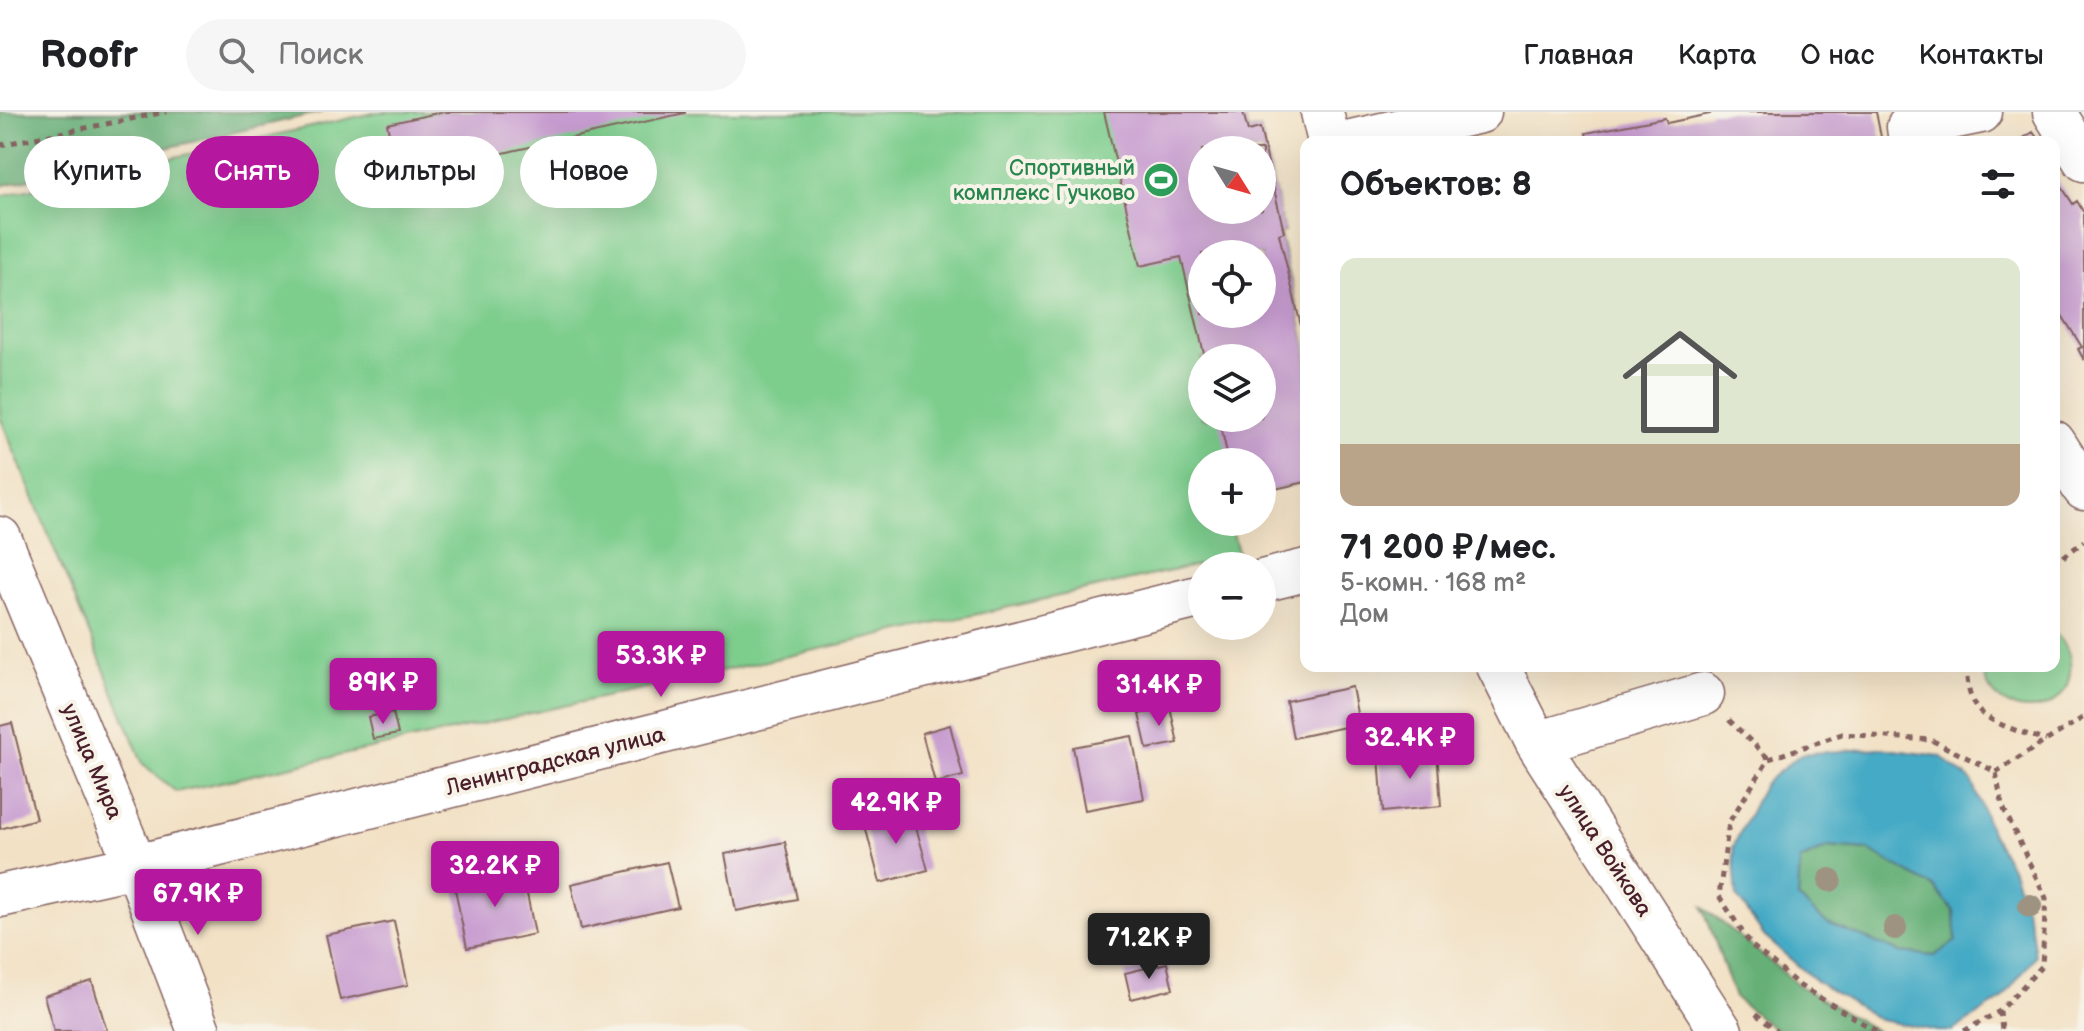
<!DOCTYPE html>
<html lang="ru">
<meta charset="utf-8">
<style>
:root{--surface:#fff;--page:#f6f6f6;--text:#202124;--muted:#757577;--line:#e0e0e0;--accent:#b5179e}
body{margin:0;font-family:"Balsamiq Sans",sans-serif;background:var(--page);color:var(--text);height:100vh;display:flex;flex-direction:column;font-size:30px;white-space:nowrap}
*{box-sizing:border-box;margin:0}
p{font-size:26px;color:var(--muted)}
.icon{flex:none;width:44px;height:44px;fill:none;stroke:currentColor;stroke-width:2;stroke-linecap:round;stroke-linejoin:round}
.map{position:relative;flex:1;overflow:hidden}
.details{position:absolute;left:1300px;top:24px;width:760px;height:536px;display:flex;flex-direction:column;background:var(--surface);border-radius:16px;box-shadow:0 8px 32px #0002}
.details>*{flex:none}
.guide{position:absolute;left:24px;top:24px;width:760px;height:72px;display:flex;gap:16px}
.needle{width:52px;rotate:127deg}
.buttons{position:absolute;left:1188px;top:24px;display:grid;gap:16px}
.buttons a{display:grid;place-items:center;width:88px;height:88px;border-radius:50%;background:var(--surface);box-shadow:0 8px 32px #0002;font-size:40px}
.price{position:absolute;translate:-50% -68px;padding:0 18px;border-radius:8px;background:var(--accent);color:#fff;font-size:26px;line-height:52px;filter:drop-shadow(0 2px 4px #0008)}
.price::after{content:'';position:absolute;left:50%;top:48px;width:24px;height:18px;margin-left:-12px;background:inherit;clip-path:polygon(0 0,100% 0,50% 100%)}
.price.on{background:#222;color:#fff}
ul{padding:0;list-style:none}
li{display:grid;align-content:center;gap:16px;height:424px;padding:0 40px}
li+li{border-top:2px solid var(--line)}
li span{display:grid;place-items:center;height:248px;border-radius:16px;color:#555}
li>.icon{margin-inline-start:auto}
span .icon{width:144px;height:144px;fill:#fffc;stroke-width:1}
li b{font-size:34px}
h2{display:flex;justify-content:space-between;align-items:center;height:96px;padding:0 40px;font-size:34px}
.chip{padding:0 28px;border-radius:36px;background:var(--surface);box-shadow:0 8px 32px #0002;font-size:28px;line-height:72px}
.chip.on{background:var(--accent);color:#fff}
header{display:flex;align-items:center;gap:48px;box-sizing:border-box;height:112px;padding:0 40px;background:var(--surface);border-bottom:2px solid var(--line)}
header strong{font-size:38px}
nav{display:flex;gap:44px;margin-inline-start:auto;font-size:28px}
.search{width:560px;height:72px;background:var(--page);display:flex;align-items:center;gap:20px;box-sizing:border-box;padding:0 28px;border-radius:44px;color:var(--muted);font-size:30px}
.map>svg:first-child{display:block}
.green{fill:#7dcd8d;stroke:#64765c;stroke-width:2;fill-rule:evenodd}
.forest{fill:#66b078;stroke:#586852;stroke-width:2}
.water{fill:#45aac5;stroke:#486478;stroke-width:2;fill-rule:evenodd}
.building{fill:#c79cd0;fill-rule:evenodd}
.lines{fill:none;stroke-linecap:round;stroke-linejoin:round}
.minor-casing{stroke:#856361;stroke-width:45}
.path{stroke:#856361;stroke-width:5;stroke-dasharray:6 6;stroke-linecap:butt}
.minor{stroke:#fff;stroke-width:42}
.tree{fill:#9e9380}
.labels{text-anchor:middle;stroke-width:8;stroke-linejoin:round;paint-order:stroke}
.leisure-label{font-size:22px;fill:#27864d;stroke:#f7f3e8;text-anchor:end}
.street-label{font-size:22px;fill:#4a1f2b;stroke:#f7f3e8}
</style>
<header>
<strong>Roofr</strong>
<div class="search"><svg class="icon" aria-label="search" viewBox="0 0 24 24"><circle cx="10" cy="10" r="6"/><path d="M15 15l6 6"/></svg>Поиск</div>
<nav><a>Главная</a><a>Карта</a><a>О нас</a><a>Контакты</a></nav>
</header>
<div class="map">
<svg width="2084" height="919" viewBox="0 0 2084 919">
<rect width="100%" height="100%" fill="#f7f3e8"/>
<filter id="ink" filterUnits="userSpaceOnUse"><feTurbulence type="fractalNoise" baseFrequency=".0125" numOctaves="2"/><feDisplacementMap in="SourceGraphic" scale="16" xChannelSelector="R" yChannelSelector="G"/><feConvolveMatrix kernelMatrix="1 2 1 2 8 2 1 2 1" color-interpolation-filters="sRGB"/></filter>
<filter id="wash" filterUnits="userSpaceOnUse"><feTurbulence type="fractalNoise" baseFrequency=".006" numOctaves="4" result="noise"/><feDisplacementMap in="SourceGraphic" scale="32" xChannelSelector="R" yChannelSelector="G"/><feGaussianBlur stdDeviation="1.8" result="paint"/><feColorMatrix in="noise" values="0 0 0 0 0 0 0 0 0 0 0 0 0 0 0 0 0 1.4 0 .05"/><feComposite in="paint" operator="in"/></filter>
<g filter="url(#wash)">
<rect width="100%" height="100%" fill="#f2e1c5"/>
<path class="green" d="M 378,0 L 1243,0 L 1248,19 L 1260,16 L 1284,120 L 1280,122 L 1306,235 L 1306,370 L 1262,380 L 1262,350 L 1202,350 L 1202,410 L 1230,410 L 1239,444 L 176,680 L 143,652 L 0,305 L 0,84 ZM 1202,38 L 1262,38 L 1262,98 L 1202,98 ZM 1202,142 L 1262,142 L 1262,202 L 1202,202 ZM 1202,246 L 1262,246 L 1262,306 L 1202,306 Z
M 2054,521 C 2066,530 2072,544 2070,560 C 2065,613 1984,607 1984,554 L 2054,554 Z"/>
<path class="forest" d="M 0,0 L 322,0 L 0,74 Z
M 1829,735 L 1868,738 L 1934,775 L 1954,799 L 1956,829 L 1934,844 L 1900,840 L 1825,811 L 1798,786 L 1800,748 Z
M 1703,795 L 1800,874 L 1876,919 L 1777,919 L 1735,886 Z"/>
<path class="water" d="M 1880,636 L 1940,644 L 1971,668 L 1992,722 L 2014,761 L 2031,815 L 2035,845 L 2002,887 L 1952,919 L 1938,919 L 1880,908 L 1817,870 L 1764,824 L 1737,785 L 1733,735 L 1764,672 L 1801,642 ZM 1829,735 L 1868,738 L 1934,775 L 1954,799 L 1956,829 L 1934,844 L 1900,840 L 1826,811 L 1798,786 L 1800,748 Z"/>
<g id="blocks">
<path class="building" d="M 442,0 L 685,0 L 685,1 L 398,64 L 387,12 Z
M 1104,0 L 1243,0 L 1248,19 L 1260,16 L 1284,120 L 1279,122 L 1306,235 L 1306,370 L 1262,380 L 1262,350 L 1229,350 L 1219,306 L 1262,306 L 1262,246 L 1205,246 L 1181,145 L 1140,154 ZM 1202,38 L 1262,38 L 1262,98 L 1202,98 ZM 1202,142 L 1262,142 L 1262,202 L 1202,202 Z
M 1710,0 L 1876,0 L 1882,30 L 1573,30 L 1587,26 L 1586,21 L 1665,6 L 1667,11 L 1710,2 Z
M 2033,20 L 2040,30 L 2017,30 Z
M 2054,63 L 2073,92 L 2077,89 L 2084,101 L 2084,248 L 2078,237 L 2082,235 L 2058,197 L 2054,200 Z
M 1352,575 L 1359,612 L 1293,626 L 1286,589 Z
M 1170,595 L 1178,631 L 1147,637 L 1139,602 Z
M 393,600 L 398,622 L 373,627 L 368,605 Z
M 12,611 L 36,707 L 0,717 L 0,614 Z
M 950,613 L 963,664 L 935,671 L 922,621 Z
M 1132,624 L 1144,687 L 1085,698 L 1073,635 Z
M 1437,639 L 1441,694 L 1383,700 L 1379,644 Z
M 911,697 L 928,758 L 880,771 L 864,710 Z
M 785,730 L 797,787 L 736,799 L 725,742 Z
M 667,750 L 678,795 L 581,817 L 571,772 Z
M 522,757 L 535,822 L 467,836 L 454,772 Z
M 394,809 L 408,873 L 340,888 L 326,823 Z
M 1167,851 L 1173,877 L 1131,887 L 1125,861 Z
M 92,869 L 107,919 L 54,919 L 44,884 Z"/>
</g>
</g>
<g filter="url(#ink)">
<use href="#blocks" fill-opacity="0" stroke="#856361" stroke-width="2"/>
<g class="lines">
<defs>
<path id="minor" d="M 1322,0 L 1329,30
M 2054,0 L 2084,48
M 1347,30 L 1480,0
M 1910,30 L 1908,15 L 1981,0
M 2054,330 L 2084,377
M 0,426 L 136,754 L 199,919
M 1262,469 L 1306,458
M 1498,554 L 1537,631 L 1721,919
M 1537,631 L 1703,582
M 0,784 L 136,754 L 1202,484"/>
</defs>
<use href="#minor" class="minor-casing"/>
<path class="path" d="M 0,33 L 166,0
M 2054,452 L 2084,429
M 1966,554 C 1967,568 1968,585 1977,597 C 1987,610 2030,624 2046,628
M 1729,608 L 1769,647
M 1996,660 L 2084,605
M 2000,899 L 2002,919
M 1756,902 L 1777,919
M 1876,919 L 1800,874 L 1751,833 L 1719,784 L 1729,710 L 1769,647 L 1842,622 L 1931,628 L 1996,660 L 2002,693 L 2046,786 L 2042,854 L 2000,899 L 1964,919"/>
<use href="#minor" class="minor"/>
</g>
<g class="tree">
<circle cx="1830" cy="768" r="12"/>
<circle cx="2030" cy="794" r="12"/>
<circle cx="1895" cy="816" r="12"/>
</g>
</g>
<defs>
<symbol id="stadium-disc" viewBox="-11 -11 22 22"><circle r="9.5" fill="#2e9e5b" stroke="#f7f3e8"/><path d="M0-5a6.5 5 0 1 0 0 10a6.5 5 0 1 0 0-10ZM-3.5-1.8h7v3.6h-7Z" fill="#fff"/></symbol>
</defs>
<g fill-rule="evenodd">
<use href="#stadium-disc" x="1141" y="48" width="40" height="40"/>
</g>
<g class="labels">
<g class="leisure-label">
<text x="1135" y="63">Спортивный<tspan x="1135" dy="25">комплекс Гучково</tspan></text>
</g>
<g class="street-label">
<text transform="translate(555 648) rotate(-14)" y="8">Ленинградская улица</text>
<text transform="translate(93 649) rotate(67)" y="8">улица Мира</text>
<text transform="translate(1606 738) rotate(57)" y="8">улица Войкова</text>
</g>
</g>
</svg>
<div class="buttons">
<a><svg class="needle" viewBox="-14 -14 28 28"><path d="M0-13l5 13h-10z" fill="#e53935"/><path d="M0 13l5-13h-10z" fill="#757577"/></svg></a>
<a><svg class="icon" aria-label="locate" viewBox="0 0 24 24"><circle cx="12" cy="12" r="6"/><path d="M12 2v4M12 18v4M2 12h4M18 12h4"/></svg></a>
<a><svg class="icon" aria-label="layers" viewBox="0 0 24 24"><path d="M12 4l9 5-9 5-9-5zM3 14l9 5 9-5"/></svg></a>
<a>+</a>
<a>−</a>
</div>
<b class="price" style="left:661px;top:587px">53.3K ₽</b>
<b class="price" style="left:383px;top:614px">89K ₽</b>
<b class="price" style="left:1159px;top:616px">31.4K ₽</b>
<b class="price" style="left:1410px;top:669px">32.4K ₽</b>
<b class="price" style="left:896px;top:734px">42.9K ₽</b>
<b class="price" style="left:495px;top:797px">32.2K ₽</b>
<b class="price" style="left:198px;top:825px">67.9K ₽</b>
<b class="price on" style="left:1149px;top:869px">71.2K ₽</b>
<div class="guide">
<a class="chip">Купить</a>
<a class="chip on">Снять</a>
<a class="chip">Фильтры</a>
<a class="chip">Новое</a>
</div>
<section class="details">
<h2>Объектов: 8<svg class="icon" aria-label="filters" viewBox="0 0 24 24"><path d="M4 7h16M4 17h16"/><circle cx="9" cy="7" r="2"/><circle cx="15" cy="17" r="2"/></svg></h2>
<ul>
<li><span style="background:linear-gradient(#dfe7d0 75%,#b9a48a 0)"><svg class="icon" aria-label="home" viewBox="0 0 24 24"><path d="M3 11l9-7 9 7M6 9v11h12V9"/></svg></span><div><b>71 200 ₽/мес.</b><p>5-комн. · 168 m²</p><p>Дом</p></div></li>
</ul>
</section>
</div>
